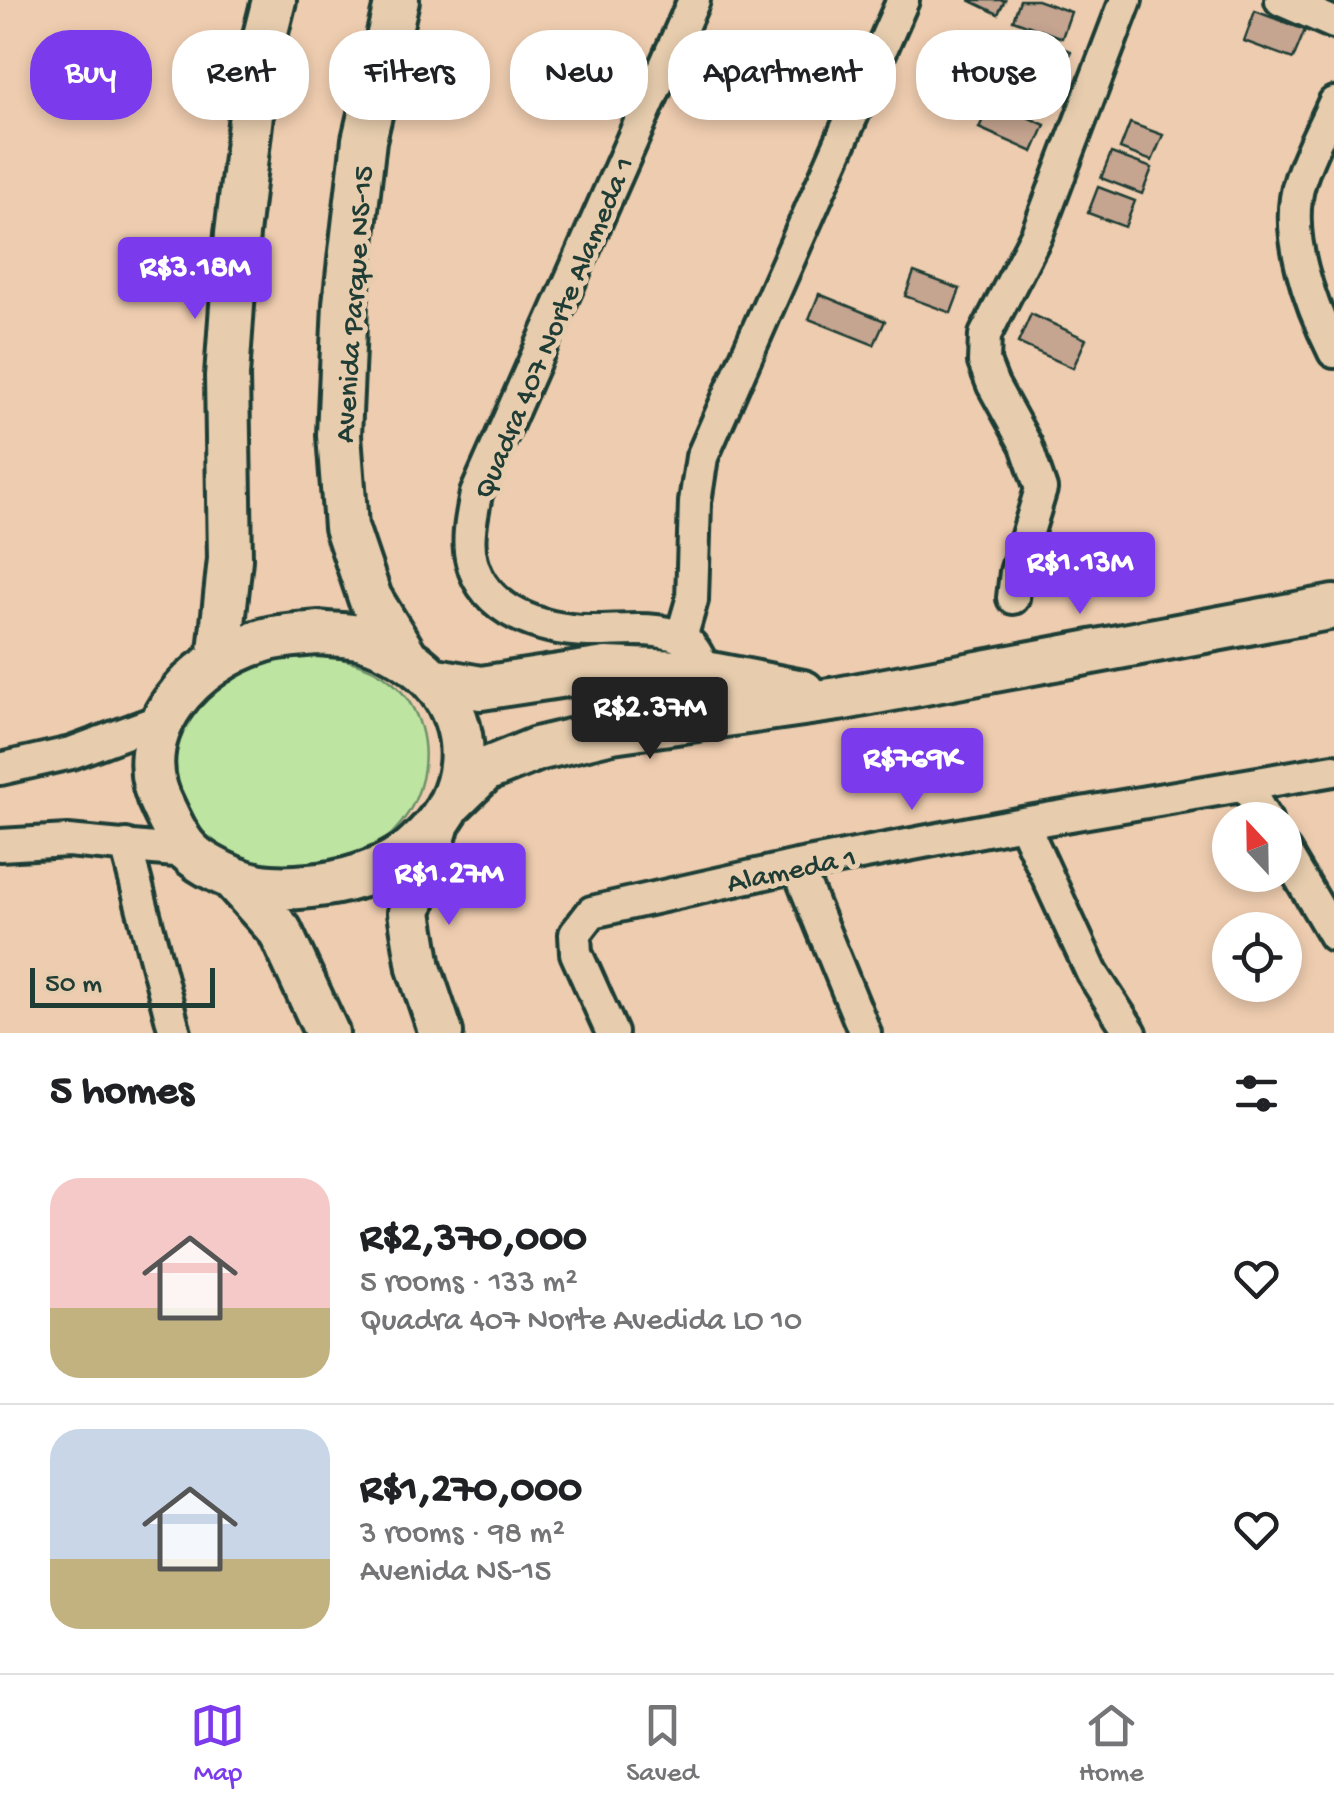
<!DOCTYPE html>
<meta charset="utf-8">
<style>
:root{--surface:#fff;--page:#f6f6f6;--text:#202124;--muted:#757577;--line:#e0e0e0;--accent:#7c3aed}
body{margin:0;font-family:"Gochi Hand",sans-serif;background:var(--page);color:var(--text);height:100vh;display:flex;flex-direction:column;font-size:38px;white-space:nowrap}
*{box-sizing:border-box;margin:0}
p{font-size:32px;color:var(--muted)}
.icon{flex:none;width:55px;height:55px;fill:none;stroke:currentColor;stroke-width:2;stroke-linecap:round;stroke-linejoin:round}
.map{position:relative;height:1033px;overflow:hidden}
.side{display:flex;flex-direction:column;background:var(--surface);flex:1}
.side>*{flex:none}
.guide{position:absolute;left:30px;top:30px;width:1275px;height:90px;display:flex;gap:20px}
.needle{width:65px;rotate:338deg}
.tools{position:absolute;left:1212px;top:802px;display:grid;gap:20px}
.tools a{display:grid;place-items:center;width:90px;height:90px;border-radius:50%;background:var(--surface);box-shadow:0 5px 15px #0003;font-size:50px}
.scale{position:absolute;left:30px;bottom:25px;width:185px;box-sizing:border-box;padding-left:10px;border:5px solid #1f3d34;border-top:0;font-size:28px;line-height:35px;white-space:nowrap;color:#1f3d34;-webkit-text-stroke:8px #e7cdae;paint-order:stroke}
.price{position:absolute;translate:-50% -85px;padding:0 22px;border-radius:10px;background:var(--accent);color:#fff;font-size:32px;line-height:65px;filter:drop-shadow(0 2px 5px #0008)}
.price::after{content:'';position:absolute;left:50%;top:60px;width:30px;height:22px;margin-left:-15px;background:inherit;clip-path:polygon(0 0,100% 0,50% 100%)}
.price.on{background:#222;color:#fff}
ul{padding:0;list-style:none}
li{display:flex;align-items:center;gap:30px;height:250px;padding:0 50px}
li+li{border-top:2px solid var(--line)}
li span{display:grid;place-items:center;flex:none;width:280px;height:200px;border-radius:30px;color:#555}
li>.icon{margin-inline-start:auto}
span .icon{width:120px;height:120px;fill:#fffc;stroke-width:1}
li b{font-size:42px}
h2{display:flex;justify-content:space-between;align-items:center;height:120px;padding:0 50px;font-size:42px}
.tag{padding:0 35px;border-radius:40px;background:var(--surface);box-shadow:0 5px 15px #0003;font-size:35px;line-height:90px}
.tag.on{background:var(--accent);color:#fff}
.tabs{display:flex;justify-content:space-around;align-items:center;height:140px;border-top:2px solid var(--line);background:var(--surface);font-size:28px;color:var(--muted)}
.tabs a{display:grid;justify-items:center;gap:5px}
.tabs .on{color:var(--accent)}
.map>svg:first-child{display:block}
.green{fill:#bde5a1;stroke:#6e916a;stroke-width:2.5}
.building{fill:#c5a490;stroke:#1f3d34;stroke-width:2.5}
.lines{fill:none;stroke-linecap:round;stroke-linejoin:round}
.street-casing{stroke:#1f3d34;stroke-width:38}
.secondary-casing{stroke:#1f3d34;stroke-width:50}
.street{stroke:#e7cdae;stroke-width:30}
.secondary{stroke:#e7cdae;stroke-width:42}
.labels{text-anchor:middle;stroke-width:10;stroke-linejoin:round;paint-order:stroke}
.street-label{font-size:30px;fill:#1f3d34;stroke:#e7cdae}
</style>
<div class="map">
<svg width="1334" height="1033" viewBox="0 0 1334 1033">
<rect width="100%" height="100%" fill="#eeccaf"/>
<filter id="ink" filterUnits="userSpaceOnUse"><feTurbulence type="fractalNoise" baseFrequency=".01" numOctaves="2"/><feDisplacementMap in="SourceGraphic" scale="20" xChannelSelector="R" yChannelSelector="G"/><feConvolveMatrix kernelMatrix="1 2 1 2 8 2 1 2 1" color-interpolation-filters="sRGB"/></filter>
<g filter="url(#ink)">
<path class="green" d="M 300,654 C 332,657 367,660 393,683 C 449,734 426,826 361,855 C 346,862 325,863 309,865 C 292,868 265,878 249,874 C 228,869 206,853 187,844 L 161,743 L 177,710 L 244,664 Z"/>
<path class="building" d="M 969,0 L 1005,0 L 998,14 Z
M 1020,0 L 1037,0 L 1071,12 L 1062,38 L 1013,20 Z
M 1255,11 L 1305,30 L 1293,59 L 1244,41 Z
M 1031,37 L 1071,51 L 1060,81 L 1020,67 Z
M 1012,72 L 1046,85 L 1035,112 L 1001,99 Z
M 991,101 L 1045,125 L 1033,152 L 979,128 Z
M 1130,123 L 1163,135 L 1152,161 L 1120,149 Z
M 1111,153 L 1152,168 L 1142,194 L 1101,178 Z
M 1098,187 L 1135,201 L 1125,227 L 1088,213 Z
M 914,272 L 960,289 L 951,313 L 905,296 Z
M 819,294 L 885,321 L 874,345 L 809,319 Z
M 1031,314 L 1086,339 L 1073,368 L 1018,343 Z"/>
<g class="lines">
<defs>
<path id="street" d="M 694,0 L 476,494 C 472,516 466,540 472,562 C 485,612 542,630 588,631 C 617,632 652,625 680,637 C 694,644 700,660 706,673
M 1281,0 L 1334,23
M 1334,103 C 1323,128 1308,154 1300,181 C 1283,233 1311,306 1334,352
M 1013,598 L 1016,572 L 1041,489 L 1026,445 L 993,385 L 984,362 L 985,335 L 1037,234 L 1126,0
M 681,638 L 692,600 L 695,502 L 702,457 L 903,0
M 0,769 L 71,753 L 163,719
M 1246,786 L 1266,820
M 1023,823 L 1092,973 L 1131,1033
M 0,845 L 68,841 L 186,852
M 126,845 L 175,1033
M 1285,852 L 1334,935
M 797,866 L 865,1033
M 612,1033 L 576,953 L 575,934 L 592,912 L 797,866 L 1023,823 L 1334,770"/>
<path id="secondary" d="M 397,0 L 364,140 L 345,304 L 339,435 L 346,527 L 370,598 L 406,657
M 318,633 C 332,635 349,634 363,638 C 391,646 420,664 438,687 C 474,734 468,794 426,836 C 419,843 412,851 403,856 C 376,873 342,883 310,886 C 270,890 245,887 209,866 C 182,851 178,837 164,809 C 124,733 194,660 265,640 C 282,635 301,635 318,633 Z
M 219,661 L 230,559 L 227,376 L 237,234 L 256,72 L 274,0
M 431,679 L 481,688 L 606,669 L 706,673 L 803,692
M 448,806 L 485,770 L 537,749 L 612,731 L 838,699 L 1334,607
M 437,827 L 410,912 L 419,968 L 441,1033
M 235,881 L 280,931 L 327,1033"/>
</defs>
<use href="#street" class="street-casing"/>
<use href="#secondary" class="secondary-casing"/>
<use href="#street" class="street"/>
<use href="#secondary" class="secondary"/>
</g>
</g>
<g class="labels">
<g class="street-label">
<text transform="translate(352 304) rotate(-86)" y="10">Avenida Parque NS-15</text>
<text transform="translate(552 327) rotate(-67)" y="10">Quadra 407 Norte Alameda 1</text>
<text transform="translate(791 868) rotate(-12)" y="10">Alameda 1</text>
</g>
</g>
</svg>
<div class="tools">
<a><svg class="needle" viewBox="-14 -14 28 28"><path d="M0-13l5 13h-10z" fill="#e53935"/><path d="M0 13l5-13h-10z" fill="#757577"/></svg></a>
<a><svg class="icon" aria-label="locate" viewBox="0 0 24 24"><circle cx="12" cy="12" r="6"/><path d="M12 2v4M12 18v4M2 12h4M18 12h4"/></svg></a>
</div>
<div class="scale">50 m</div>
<b class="price" style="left:195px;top:322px">R$3.18M</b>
<b class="price" style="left:1080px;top:617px">R$1.13M</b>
<b class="price on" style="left:650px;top:762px">R$2.37M</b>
<b class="price" style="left:912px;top:813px">R$769K</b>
<b class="price" style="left:449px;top:928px">R$1.27M</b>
<div class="guide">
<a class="tag on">Buy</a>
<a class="tag">Rent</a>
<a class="tag">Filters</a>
<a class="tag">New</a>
<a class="tag">Apartment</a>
<a class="tag">House</a>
</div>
</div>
<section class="side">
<h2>5 homes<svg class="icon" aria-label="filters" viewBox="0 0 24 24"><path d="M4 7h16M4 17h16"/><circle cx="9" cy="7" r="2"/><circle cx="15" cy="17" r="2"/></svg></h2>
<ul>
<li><span style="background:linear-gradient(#f6c9c9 65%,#c2b280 0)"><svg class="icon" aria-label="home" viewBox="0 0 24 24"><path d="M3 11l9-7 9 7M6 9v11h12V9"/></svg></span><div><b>R$2,370,000</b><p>5 rooms · 133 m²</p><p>Quadra 407 Norte Avedida LO 10</p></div><svg class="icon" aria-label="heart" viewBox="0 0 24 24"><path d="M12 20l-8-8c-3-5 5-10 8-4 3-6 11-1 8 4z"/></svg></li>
<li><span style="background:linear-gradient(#c9d6e8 65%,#c2b280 0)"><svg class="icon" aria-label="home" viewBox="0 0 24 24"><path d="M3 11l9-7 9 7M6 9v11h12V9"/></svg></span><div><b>R$1,270,000</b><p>3 rooms · 98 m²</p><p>Avenida NS-15</p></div><svg class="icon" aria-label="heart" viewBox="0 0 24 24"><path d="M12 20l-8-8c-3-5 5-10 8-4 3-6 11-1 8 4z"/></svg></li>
</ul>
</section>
<nav class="tabs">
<a class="on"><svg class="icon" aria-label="map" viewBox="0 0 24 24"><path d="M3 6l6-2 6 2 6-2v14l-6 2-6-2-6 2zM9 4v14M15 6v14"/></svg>Map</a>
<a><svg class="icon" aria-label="saved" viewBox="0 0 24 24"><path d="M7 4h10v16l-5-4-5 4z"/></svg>Saved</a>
<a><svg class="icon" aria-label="home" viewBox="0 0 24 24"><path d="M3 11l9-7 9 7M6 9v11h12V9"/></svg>Home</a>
</nav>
